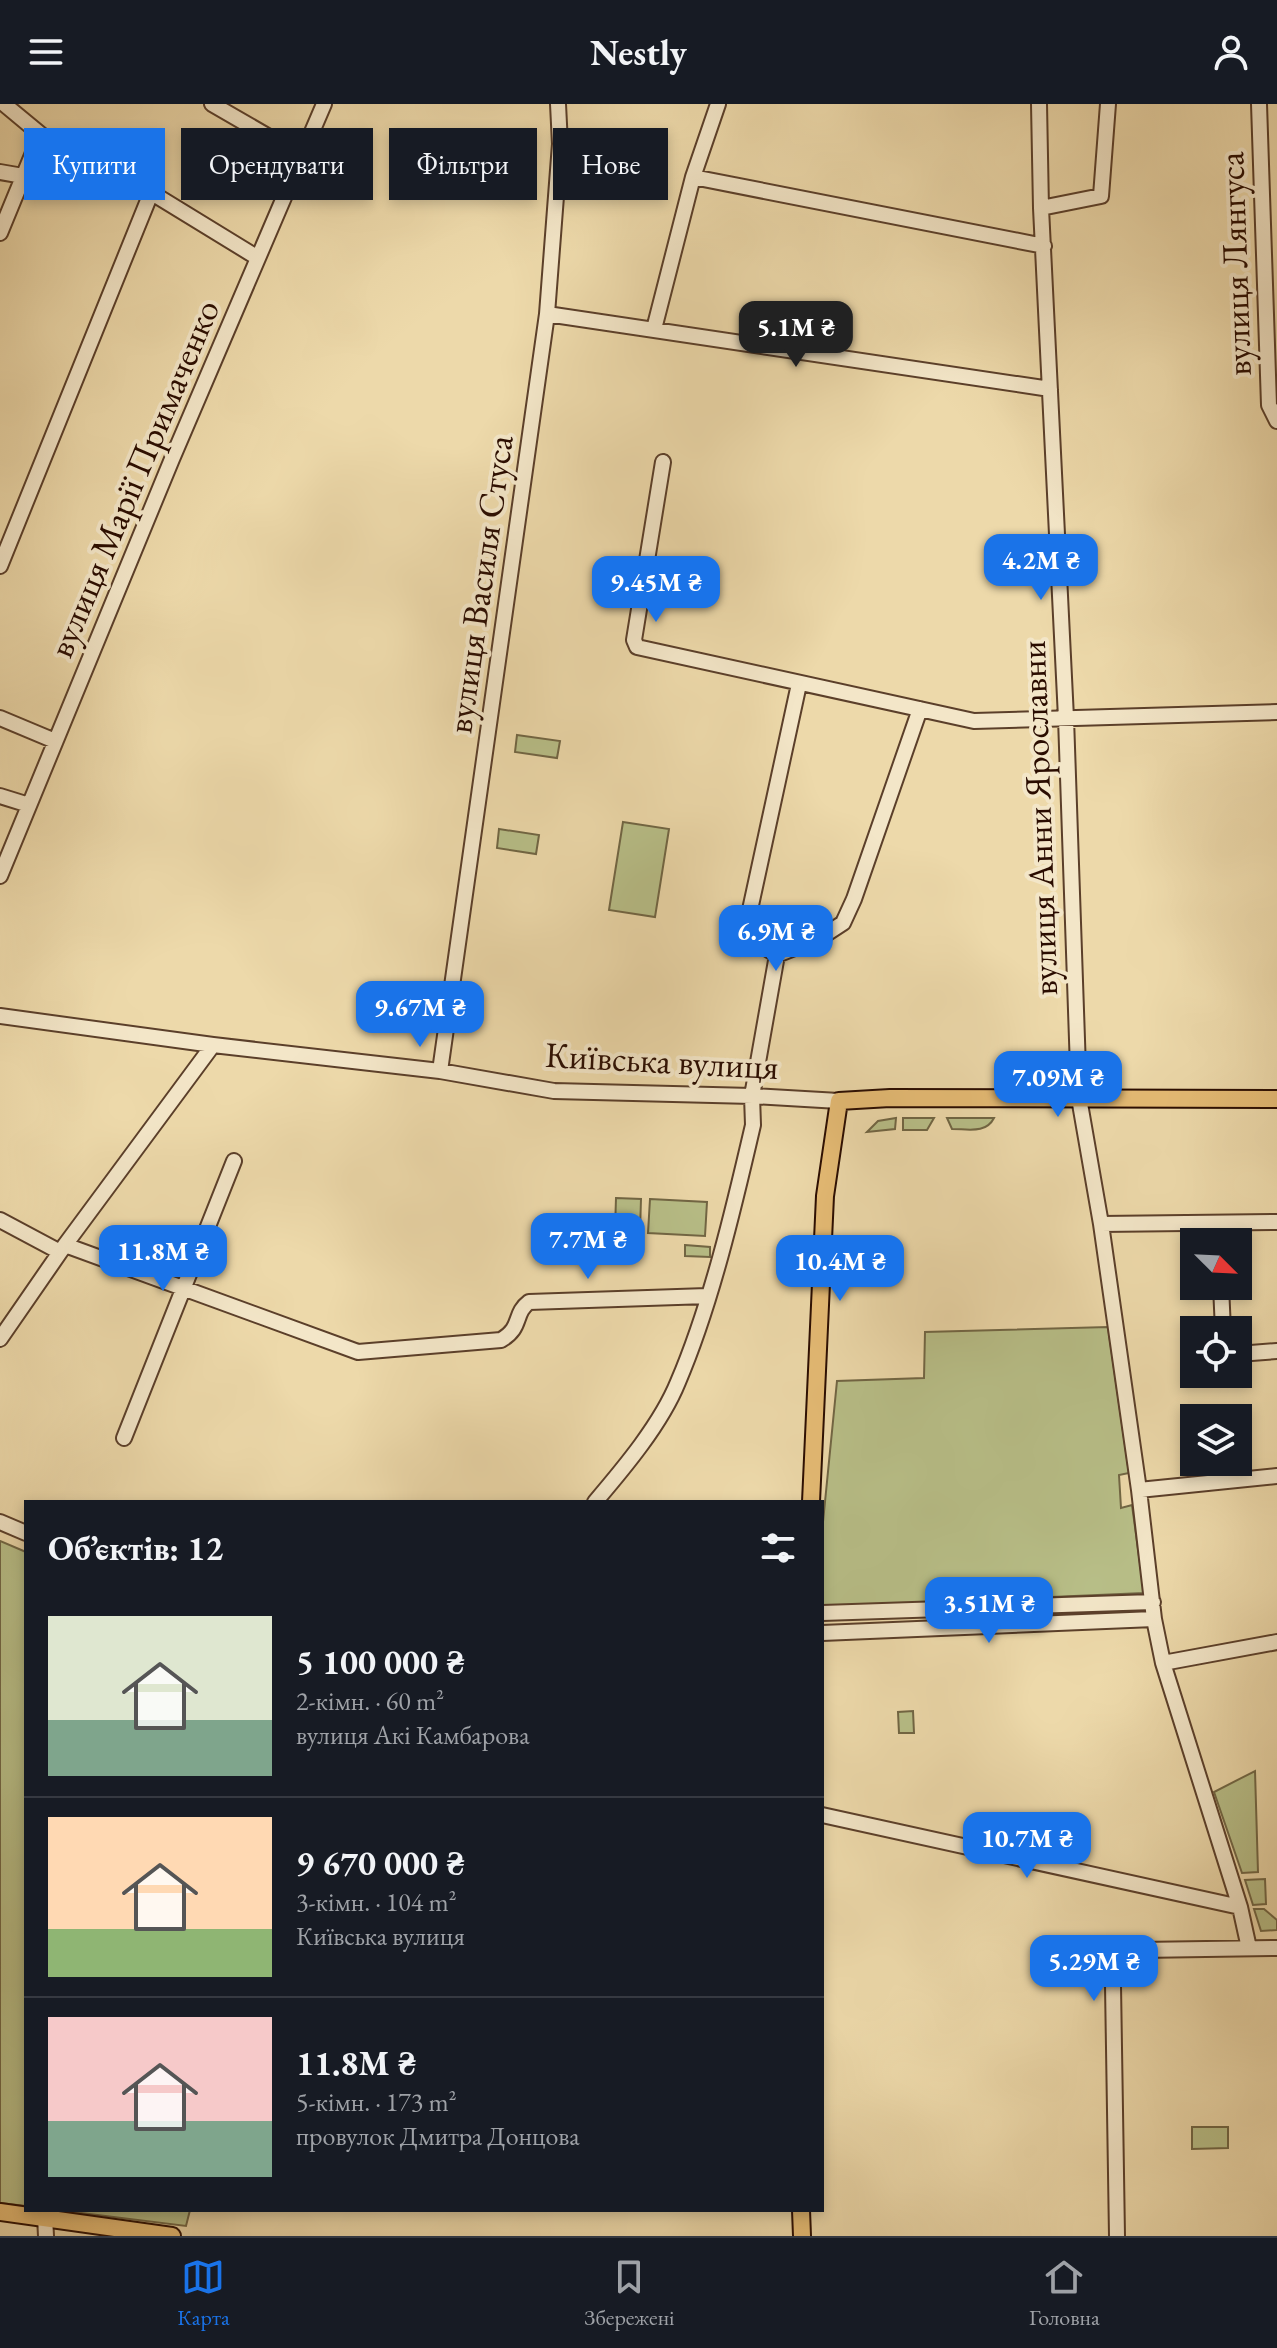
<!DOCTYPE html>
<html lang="uk">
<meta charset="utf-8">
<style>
:root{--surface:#171b24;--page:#242831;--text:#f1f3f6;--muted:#9ea1a6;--line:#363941;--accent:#1a73e8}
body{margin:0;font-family:"EB Garamond",serif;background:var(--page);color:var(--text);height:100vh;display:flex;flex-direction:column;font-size:30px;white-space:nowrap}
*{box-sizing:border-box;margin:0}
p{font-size:26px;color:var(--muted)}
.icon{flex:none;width:44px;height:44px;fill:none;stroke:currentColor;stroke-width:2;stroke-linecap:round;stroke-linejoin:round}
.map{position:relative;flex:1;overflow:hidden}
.panel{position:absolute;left:24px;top:1396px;width:800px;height:712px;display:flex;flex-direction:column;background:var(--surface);border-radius:0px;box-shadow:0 4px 12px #0003}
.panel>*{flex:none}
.top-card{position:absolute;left:24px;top:24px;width:800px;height:72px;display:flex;gap:16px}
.needle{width:52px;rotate:114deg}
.controls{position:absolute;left:1180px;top:1124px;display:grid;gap:16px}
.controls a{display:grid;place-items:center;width:72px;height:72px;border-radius:0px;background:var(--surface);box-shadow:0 4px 12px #0003;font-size:40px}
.price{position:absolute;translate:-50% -68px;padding:0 18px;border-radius:16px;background:var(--accent);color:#fff;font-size:26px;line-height:52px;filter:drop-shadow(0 2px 4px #0008)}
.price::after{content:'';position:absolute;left:50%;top:48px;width:24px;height:18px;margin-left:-12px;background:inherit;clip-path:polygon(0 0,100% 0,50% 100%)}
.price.current{background:#222;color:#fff}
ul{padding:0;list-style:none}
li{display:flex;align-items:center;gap:24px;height:200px;padding:0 24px}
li+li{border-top:2px solid var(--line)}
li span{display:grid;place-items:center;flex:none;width:224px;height:160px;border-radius:0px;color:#555}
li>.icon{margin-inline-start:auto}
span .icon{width:96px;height:96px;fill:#fffc;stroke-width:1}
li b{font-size:34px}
h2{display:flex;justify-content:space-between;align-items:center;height:96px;padding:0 24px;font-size:34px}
.chip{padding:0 28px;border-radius:0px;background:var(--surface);box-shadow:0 4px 12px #0003;font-size:28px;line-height:72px}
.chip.current{background:var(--accent);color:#fff}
header{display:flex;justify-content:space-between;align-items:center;height:104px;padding:0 24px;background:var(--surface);font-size:36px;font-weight:700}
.menu{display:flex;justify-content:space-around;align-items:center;height:112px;border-top:2px solid var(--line);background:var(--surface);font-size:22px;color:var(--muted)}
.menu a{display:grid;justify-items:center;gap:4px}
.menu .current{color:var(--accent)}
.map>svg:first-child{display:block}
.green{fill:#b8bf88;stroke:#716644;stroke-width:2}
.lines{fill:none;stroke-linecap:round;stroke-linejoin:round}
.minor-casing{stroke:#5b3f2a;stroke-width:18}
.major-casing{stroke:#2a0c00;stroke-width:20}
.minor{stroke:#f3e6c8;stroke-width:14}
.major{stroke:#e6bc75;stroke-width:16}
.labels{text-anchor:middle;stroke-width:8;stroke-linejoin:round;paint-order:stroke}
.street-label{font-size:36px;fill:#2a0c00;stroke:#f3e6c8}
</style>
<header><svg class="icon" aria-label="menu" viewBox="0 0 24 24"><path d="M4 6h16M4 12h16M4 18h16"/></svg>Nestly<svg class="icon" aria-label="person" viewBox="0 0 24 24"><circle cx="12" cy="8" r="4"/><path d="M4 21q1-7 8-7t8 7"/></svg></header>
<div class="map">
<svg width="1277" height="2132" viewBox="0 0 1277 2132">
<rect width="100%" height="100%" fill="#edd9aa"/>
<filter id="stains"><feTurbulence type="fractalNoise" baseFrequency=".0025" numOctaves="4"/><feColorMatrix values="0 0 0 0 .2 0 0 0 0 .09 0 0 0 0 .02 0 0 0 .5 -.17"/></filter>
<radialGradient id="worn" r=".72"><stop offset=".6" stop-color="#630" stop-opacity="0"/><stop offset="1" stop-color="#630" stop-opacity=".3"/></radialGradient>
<path class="green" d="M 517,631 L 560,637 L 557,654 L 515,648 Z
M 623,718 L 669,725 L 655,813 L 609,806 Z
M 499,725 L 539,731 L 536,750 L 497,744 Z
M 896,1014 L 895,1025 L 867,1028 L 878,1017 Z
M 903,1014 L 934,1014 L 927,1026 L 903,1026 Z
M 947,1014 L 994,1014 C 986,1030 968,1025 952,1025 Z
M 616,1094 L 641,1095 L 640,1127 L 615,1126 Z
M 650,1095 L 707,1098 L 705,1132 L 648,1129 Z
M 685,1141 L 710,1143 L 710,1153 L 685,1152 Z
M 1108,1223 L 1129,1369 L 1119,1371 L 1121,1404 L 1132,1401 L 1144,1489 L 822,1503 L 822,1428 L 837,1277 L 924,1274 L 925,1228 Z
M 0,1437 L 26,1448 L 26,2102 L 0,2099 Z
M 913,1607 L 914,1629 L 899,1629 L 898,1608 Z
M 1255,1667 L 1258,1768 L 1242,1769 L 1214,1688 Z
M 1265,1775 L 1266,1800 L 1253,1801 L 1245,1776 Z
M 1254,1805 L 1264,1805 L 1277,1816 L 1277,1826 L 1261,1827 Z
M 1192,2023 L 1228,2023 L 1228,2044 L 1192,2045 Z
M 57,2106 L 190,2106 L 186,2122 Z"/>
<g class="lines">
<defs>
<path id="minor" d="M 4,0 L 45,34 L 67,37 L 258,154
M 212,0 L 302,52
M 1039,0 L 1041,104 L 1066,614 L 1079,994 L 1101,1120 L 1139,1386 L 1154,1515 L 1163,1559 L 1240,1803 L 1249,1844
M 1259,0 L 1269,301 L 1277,317
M 0,68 L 23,72
M 693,73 L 1044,142
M 1041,104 L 1101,92 L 1108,0
M 0,129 L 35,44 L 45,34
M 547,210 L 1050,285
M 654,225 L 693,73 L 718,0
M 663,358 L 634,536 L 637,543 L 974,617 L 1277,608
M 0,462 L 151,89
M 799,580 L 748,815 L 748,833 L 777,851 L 820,834 L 843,819 L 854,795 L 920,605
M 0,614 L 55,637
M 0,692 L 29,701
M 0,772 L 172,355 L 324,0
M 0,912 L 213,941 L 440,967 L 554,987 L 752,992 L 839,997
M 440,967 L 547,210 L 560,40 L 558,0
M 0,1116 L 60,1148
M 1217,1119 L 1218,1138
M 1101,1120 L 1277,1118
M 65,1141 L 358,1248 L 501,1236 C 523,1223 513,1210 529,1198 L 707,1192
M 1221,1182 L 1223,1226
M 0,1235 L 65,1141 L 213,941
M 1238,1250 L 1277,1247
M 124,1334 L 234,1057
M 1139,1386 L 1277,1372
M 595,1398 C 624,1364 661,1320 678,1278 C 711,1201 734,1103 753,1021 L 752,992 L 777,851
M 0,1418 L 26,1429
M 822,1509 L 1153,1498
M 822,1529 L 1154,1515
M 1163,1559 L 1277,1538
M 822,1711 L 1240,1803
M 45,2112 L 46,2132
M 1117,2132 L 1113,1881 C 1117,1863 1121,1852 1140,1846 L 1277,1844"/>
<path id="major" d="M 811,1398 L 825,1092 L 839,997 L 890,994 L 1277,995
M 801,2106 L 802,2132
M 0,2108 L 172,2132"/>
</defs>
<use href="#minor" class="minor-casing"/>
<use href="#major" class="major-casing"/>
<use href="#minor" class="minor"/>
<use href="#major" class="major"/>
</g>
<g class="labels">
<g class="street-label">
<text transform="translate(1234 160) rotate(-92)" y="13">вулиця Лянгуса</text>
<text transform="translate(133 374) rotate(-67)" y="13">вулиця Марії Примаченко</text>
<text transform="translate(479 480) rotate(-82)" y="13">вулиця Василя Стуса</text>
<text transform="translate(1038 714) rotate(-92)" y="13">вулиця Анни Ярославни</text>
<text transform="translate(662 956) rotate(3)" y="13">Київська вулиця</text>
</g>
</g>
<rect width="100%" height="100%" filter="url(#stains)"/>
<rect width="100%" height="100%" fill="url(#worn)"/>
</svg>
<div class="controls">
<a><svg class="needle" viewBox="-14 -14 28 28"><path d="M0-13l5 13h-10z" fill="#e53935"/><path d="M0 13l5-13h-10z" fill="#9ea1a6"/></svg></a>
<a><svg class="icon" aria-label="locate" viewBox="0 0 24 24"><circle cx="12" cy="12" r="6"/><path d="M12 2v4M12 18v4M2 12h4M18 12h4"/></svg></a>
<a><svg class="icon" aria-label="layers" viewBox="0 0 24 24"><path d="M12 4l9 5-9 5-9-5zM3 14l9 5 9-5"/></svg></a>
</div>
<b class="price current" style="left:796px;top:265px">5.1M ₴</b>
<b class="price" style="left:1041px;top:498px">4.2M ₴</b>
<b class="price" style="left:656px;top:520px">9.45M ₴</b>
<b class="price" style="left:776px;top:869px">6.9M ₴</b>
<b class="price" style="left:420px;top:945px">9.67M ₴</b>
<b class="price" style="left:1058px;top:1015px">7.09M ₴</b>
<b class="price" style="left:588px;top:1177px">7.7M ₴</b>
<b class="price" style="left:163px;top:1189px">11.8M ₴</b>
<b class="price" style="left:840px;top:1199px">10.4M ₴</b>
<b class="price" style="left:989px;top:1541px">3.51M ₴</b>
<b class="price" style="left:1027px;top:1776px">10.7M ₴</b>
<b class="price" style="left:1094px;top:1899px">5.29M ₴</b>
<div class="top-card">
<a class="chip current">Купити</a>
<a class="chip">Орендувати</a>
<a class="chip">Фільтри</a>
<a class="chip">Нове</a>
</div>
<section class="panel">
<h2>Об’єктів: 12<svg class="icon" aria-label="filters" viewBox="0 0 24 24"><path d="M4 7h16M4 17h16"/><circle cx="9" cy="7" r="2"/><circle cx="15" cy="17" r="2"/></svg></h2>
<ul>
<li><span style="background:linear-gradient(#dfe7d0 65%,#7fa58c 0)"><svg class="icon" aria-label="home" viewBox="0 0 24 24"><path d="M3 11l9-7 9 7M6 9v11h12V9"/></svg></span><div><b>5 100 000 ₴</b><p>2-кімн. · 60 m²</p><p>вулиця Акі Камбарова</p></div></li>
<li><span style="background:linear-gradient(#ffd9b3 70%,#8fb573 0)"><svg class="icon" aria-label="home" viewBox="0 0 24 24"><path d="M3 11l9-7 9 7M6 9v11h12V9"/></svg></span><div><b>9 670 000 ₴</b><p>3-кімн. · 104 m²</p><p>Київська вулиця</p></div></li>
<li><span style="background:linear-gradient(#f6c9c9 65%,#7fa58c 0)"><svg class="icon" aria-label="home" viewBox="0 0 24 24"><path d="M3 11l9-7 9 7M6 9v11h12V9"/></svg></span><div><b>11.8M ₴</b><p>5-кімн. · 173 m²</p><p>провулок Дмитра Донцова</p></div></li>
</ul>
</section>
</div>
<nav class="menu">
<a class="current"><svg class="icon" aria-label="map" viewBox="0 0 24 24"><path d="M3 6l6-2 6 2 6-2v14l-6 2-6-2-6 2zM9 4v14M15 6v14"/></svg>Карта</a>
<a><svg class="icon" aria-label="saved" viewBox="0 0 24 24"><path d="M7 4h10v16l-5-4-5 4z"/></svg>Збережені</a>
<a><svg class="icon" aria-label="home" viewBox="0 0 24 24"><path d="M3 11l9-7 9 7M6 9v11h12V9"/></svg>Головна</a>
</nav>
